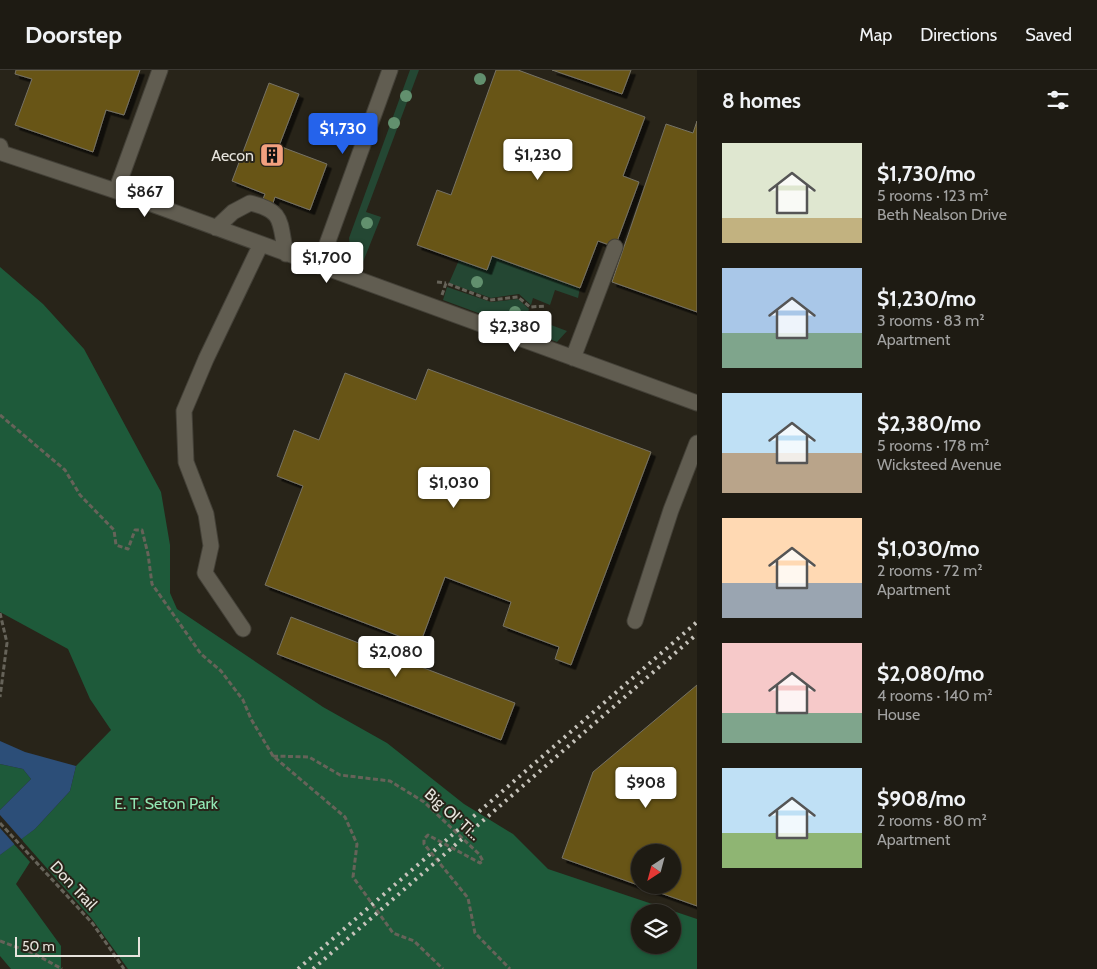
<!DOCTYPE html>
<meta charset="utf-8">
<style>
:root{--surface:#1e1b13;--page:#2b2821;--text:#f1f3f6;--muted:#a1a1a0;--line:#3c3933;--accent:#2563eb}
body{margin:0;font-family:Cabin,sans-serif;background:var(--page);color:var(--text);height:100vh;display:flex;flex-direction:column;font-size:19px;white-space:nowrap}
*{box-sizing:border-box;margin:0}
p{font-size:16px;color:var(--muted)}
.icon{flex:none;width:28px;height:28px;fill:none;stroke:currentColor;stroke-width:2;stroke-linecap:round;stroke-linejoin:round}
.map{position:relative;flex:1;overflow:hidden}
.panel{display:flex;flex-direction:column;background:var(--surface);width:400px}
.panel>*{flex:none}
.needle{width:32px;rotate:216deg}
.fabs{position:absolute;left:631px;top:774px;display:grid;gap:10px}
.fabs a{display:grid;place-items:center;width:50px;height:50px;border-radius:50%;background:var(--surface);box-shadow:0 1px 4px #0004,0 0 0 1px var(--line);font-size:25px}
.scale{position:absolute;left:15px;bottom:12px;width:125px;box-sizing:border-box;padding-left:5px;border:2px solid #e7e4dd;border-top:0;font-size:14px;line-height:18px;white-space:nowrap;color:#e7e4dd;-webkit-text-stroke:4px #282419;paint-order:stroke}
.price{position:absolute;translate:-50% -42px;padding:0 11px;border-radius:5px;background:#fff;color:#222;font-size:16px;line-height:32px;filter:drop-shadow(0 1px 2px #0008)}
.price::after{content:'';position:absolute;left:50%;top:30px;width:15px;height:11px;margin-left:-8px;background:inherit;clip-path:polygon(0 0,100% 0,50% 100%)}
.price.current{background:var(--accent);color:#fff}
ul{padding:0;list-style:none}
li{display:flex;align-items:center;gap:15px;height:125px;padding:0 25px}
li span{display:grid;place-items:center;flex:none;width:140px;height:100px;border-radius:0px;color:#555}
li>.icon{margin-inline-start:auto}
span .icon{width:60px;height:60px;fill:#fffc;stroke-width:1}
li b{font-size:21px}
h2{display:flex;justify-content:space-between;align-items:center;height:60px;padding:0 25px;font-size:21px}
header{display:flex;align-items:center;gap:30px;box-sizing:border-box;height:70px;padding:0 25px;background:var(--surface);border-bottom:1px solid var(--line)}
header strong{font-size:24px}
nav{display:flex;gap:28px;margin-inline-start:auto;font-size:18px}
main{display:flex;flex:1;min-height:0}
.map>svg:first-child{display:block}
.green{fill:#244733}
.forest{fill:#1e5a3a;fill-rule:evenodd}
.water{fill:#2c4e78}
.pier{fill:#282419}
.building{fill:#685517;stroke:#767265;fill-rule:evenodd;filter:url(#shadow)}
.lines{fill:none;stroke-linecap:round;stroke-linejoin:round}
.minor-casing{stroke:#444138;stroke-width:17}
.path{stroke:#666359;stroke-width:3;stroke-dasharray:5 2.5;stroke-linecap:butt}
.minor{stroke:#615d51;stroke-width:15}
.rail{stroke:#c6c3bb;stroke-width:4;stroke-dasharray:2.5 5;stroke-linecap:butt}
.tree{fill:#62906e}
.labels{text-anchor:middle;stroke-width:4;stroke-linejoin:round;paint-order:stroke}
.poi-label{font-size:16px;fill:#e7e4dd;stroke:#282419;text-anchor:end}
.park-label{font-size:16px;fill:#92e8b4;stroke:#282419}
.street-label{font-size:16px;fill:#e7e4dd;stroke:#282419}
</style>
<header>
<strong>Doorstep</strong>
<nav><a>Map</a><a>Directions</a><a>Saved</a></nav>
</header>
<main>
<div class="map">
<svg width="697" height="899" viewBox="0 0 697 899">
<defs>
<filter id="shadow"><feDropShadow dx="4.5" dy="4.5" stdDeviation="0" flood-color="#0009"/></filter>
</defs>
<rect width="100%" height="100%" fill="#282419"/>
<path class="green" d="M 410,0 L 419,0 L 366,142 L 381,147 L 363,192 L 360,195 L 351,185 L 349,168 Z
M 492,186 L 580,218 L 578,228 L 555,220 L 550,235 L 533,228 L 531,235 L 519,224 L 491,228 L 449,213 L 459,190 L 487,200 Z
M 447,217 L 491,232 L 518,229 L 529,239 L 527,246 L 567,261 L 557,272 L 443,230 Z"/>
<path class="forest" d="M 0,197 L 43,234 L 84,279 L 161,422 L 170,475 L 170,523 L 177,539 L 323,637 L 387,673 L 464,734 L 513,764 L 548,799 L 697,849 L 697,899 L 128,899 L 92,849 L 21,769 L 35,759 L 70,721 L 76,696 L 111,660 L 90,629 L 68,579 L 0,542 ZM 640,842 L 672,842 L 672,875 L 640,875 Z
M 0,694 L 23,699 L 31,709 L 0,740 Z
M 14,774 L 30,792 L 16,814 L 61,876 L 61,899 L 11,899 L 0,886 L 0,785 Z"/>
<path class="water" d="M 0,671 L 25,682 L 76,696 L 70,721 L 35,759 L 0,785 L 0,740 L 31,709 L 23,699 L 0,694 Z"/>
<path class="pier" d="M 0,745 L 23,771 L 16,776 L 0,758 Z"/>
<path class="building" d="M 16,0 L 140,0 L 124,45 L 106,40 L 93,82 L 15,55 L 32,9 L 15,4 Z
M 496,0 L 518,0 L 645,47 L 623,106 L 639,112 L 615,177 L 598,171 L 580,218 L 492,186 L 487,200 L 417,175 L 437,120 L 451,125 Z
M 552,0 L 631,0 L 622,24 Z
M 269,13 L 299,24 L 279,76 L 327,94 L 310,140 L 275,127 L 273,133 L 263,129 L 265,124 L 232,111 Z
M 697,51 L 697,242 L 612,212 L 666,54 L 693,63 Z
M 428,299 L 651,382 L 571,595 L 555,589 L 559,577 L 503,556 L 511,532 L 445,507 L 420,574 L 265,515 L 303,416 L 277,406 L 294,360 L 319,370 L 345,303 L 416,330 Z
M 291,547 L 515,633 L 501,670 L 277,584 Z
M 697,615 L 697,836 L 562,788 L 593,702 ZM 640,782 L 672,782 L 672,815 L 640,815 Z"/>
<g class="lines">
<defs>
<path id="minor" d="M 0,76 L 2,83 L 116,121 L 697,333
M 116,121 L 160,0
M 216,158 L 233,142 L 250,133 C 285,141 279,152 286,184
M 319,196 L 390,0
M 573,288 L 615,177
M 635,551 L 671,440 L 697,373
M 243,559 L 205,503 L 211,476 L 206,444 L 186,392 L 184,341 L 206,289 L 261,174"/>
</defs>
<use href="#minor" class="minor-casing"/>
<path class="path" d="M 437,212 L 446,213
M 442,225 L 446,213 L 490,230 L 518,227 L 530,237 L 546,236
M 0,345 L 65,400 L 80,425 L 114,460 L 116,475 L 128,479 L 135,460 L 142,460 L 148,484 L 152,514 L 201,584 L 221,601 L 243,630 L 251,649 L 273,686 L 345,747 L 357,774 L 353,807 L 393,863 L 414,871 L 443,899
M 0,543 L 7,573 L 0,627
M 273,686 L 309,687 L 340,705 L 390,711 L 424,732 L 479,784 L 483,791 L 480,793 L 428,765 L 424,769 L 424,774 L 468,828 L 475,863 L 510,899
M 0,753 L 93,854 L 124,899
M 0,871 L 35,884 L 62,899"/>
<use href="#minor" class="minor"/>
<path class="rail" d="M 298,899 L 697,552
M 313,899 L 697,564"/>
</g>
<g class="tree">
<circle cx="480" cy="9" r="6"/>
<circle cx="406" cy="26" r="6"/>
<circle cx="394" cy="53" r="6"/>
<circle cx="367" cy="153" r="6"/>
<circle cx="356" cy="181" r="6"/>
<circle cx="477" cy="212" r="6"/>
<circle cx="515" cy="242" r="6"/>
</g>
<defs>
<symbol id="building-square" viewBox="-11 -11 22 22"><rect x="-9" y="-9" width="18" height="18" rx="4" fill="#f2a07f" stroke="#282419"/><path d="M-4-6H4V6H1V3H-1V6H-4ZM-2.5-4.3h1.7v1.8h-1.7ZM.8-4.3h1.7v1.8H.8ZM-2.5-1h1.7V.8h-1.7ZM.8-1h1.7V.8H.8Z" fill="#111"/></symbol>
</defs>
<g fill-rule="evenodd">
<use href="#building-square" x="258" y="71" width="28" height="28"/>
</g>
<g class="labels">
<g class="poi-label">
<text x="254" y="91">Aecon</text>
</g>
<g class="park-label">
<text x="166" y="739">E. T. Seton Park</text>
</g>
<g class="street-label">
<text transform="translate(453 744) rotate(42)" y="6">Big Ol' Ti...</text>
<text transform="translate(74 815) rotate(47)" y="6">Don Trail</text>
</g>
</g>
</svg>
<div class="fabs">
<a><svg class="needle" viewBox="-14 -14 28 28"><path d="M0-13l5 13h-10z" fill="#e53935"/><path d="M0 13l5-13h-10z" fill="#a1a1a0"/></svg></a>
<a><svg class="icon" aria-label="layers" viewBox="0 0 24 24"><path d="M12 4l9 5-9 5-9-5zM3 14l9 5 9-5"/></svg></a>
</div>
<div class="scale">50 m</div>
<b class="price current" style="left:343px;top:85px">$1,730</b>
<b class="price" style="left:538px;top:111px">$1,230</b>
<b class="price" style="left:145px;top:148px">$867</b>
<b class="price" style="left:327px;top:214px">$1,700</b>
<b class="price" style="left:515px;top:283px">$2,380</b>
<b class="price" style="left:454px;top:439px">$1,030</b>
<b class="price" style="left:396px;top:608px">$2,080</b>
<b class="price" style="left:646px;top:739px">$908</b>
</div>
<section class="panel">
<h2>8 homes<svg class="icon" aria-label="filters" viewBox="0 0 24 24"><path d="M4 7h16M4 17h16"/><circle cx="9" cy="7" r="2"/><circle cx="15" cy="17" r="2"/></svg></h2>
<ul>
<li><span style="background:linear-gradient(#dfe7d0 75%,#c2b280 0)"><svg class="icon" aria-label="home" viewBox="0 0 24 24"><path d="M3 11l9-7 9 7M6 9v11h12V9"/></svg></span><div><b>$1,730/mo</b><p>5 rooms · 123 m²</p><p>Beth Nealson Drive</p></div></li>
<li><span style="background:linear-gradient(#a9c7e8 65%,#7fa58c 0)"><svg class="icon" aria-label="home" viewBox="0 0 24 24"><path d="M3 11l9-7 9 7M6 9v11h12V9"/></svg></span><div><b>$1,230/mo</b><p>3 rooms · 83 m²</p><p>Apartment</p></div></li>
<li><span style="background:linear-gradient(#bfe0f5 60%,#b9a48a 0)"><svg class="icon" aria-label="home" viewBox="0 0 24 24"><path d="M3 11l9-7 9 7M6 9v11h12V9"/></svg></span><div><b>$2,380/mo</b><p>5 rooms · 178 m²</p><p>Wicksteed Avenue</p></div></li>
<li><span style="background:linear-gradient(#ffd9b3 65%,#9aa5b1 0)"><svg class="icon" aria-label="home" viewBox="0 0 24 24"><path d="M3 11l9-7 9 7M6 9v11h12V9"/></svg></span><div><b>$1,030/mo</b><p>2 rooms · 72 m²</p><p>Apartment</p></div></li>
<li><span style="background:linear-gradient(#f6c9c9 70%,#7fa58c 0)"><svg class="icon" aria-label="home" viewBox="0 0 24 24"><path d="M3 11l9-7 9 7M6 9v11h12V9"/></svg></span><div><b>$2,080/mo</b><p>4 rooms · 140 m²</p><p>House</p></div></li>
<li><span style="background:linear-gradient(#bfe0f5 65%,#8fb573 0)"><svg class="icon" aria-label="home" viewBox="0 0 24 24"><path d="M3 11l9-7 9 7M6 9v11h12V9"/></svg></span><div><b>$908/mo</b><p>2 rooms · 80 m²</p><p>Apartment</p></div></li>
</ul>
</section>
</main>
